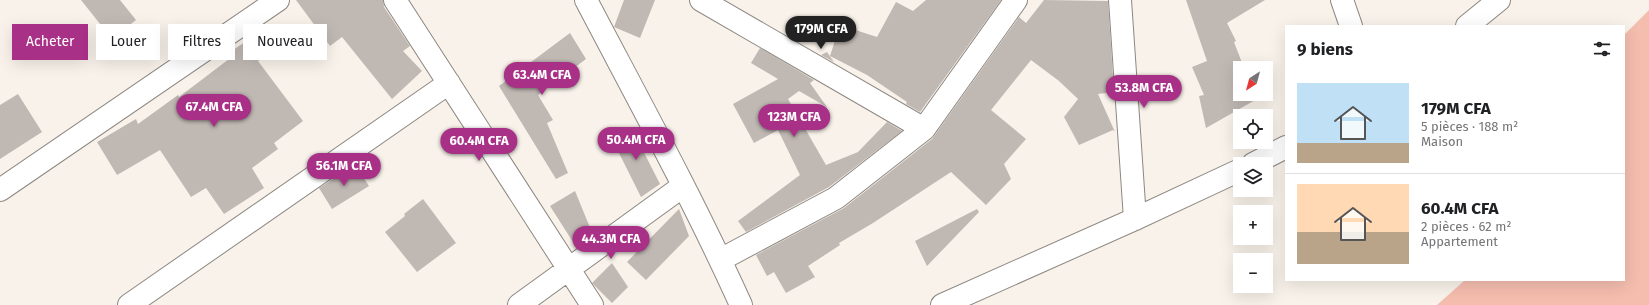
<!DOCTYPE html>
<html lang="fr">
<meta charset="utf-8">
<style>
:root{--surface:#fff;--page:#f6f6f6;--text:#202124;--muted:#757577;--line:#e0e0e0;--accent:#a83087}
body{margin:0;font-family:"Fira Sans",sans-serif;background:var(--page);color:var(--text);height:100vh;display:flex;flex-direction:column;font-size:15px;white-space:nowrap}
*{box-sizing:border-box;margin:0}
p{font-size:13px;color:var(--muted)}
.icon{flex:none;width:22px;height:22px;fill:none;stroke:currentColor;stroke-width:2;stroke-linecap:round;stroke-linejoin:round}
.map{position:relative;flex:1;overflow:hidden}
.panel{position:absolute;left:1285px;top:25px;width:340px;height:256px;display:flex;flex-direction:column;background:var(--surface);border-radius:0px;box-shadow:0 4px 16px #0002}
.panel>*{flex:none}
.banner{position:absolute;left:12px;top:24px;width:380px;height:36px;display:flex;gap:8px}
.needle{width:26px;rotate:216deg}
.tools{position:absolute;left:1233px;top:61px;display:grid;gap:8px}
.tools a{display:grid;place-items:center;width:40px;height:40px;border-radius:0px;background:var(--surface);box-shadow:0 4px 16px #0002;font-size:20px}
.price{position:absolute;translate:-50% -34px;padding:0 9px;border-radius:14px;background:var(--accent);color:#fff;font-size:13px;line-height:26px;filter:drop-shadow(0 1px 2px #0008)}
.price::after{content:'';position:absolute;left:50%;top:24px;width:12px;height:9px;margin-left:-6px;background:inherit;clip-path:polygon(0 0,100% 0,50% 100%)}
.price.selected{background:#222;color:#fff}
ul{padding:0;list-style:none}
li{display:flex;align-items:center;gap:12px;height:100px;padding:0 12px}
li+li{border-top:1px solid var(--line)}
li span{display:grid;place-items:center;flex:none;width:112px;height:80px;border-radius:0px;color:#555}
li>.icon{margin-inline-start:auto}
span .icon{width:48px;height:48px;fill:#fffc;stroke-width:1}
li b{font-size:17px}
h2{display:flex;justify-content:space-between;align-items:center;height:48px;padding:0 12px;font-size:17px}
.pill{padding:0 14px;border-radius:0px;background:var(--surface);box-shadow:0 4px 16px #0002;font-size:14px;line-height:36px}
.pill.selected{background:var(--accent);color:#fff}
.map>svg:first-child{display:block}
.green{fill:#f4bdae}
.building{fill:#c0b8b3}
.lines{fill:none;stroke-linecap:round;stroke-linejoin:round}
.street-casing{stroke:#8d8781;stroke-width:24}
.street{stroke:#fff;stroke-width:22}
</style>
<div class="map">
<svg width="1649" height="305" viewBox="0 0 1649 305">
<rect width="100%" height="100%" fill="#f8f2ea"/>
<path class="green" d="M 1649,10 L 1649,305 L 1437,305 L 1465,280 L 1624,280 L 1624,35 Z"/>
<path class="building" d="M 81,0 L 120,0 L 136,20 L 112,39 Z
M 296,0 L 383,0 L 384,7 L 410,46 L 403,51 L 422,71 L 392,99 L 342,37 L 330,46 Z
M 624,0 L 655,0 L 640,38 L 614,27 Z
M 926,0 L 1001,0 L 920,112 L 906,104 L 907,102 L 867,75 L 830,56 L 840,25 L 877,37 L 896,2 L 913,11 Z
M 1044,0 L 1108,1 L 1114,92 L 1098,94 L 1115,132 L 1113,130 L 1079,145 L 1064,117 L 1078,99 L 1059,81 L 1031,60 L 991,110 L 1026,139 L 1004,164 L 1011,179 L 986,205 L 951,172 L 873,223 L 839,243 L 840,245 L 808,266 L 815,277 L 786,293 L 774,272 L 767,276 L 756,255 L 844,208 L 932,139 L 1019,17 L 1026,23 Z
M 1186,0 L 1265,0 L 1227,23 L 1236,41 L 1234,42 L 1244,68 L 1240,68 L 1240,94 L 1255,94 L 1257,99 L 1206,128 L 1199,96 L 1204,95 L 1192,67 L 1207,61 Z
M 266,28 L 278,46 L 258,61 L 303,121 L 274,143 L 278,149 L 252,168 L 264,188 L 224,214 L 206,188 L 191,197 L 160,150 L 117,175 L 97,142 L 136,119 L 138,124 L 178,95 L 179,97 L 233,56 L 230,52 Z
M 570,33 L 586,59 L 538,95 L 553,120 L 547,123 L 568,173 L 556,179 L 499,86 Z
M 760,48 L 814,80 L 810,83 L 827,107 L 799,91 L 788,99 L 826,165 L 858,152 L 887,122 L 902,131 L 829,187 L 746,232 L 738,221 L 800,175 L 778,130 L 754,143 L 733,104 L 778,79 L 751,63 Z
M 827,52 L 834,62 L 821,55 Z
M 18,94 L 42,132 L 0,159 L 0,105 Z
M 631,127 L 660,184 L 641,197 L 611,137 Z
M 355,165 L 369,186 L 332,209 L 319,188 Z
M 575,191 L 591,230 L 573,242 L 550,206 Z
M 423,199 L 456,243 L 417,272 L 385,232 L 405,216 L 404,214 Z
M 679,209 L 689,236 L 646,280 L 627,262 Z
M 977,209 L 979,212 L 927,266 L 915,241 Z
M 612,263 L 628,287 L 612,303 L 592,283 Z"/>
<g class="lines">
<defs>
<path id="street" d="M 395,0 L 592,305
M 586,0 C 639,101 694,201 741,305
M 701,0 L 924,129
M 1120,0 L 1135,219
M 1342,0 L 1351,26
M 1467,26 L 1499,0
M 1253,164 L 1286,147
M 0,190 L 278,0
M 720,260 L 836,198 L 924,129 L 1016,0
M 129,305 L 449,83
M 519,305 L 683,186
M 942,305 L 1135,219 L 1240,170"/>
</defs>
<use href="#street" class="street-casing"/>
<use href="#street" class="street"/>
</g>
</svg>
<div class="tools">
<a><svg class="needle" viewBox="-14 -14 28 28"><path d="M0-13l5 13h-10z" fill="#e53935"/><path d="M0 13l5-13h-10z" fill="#757577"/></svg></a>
<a><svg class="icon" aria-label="locate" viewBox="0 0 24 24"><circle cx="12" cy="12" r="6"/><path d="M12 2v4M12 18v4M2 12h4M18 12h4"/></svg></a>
<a><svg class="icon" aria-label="layers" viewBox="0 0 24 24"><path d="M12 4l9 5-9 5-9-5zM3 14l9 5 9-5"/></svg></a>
<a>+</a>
<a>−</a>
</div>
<b class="price selected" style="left:821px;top:50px">179M CFA</b>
<b class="price" style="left:542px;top:96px">63.4M CFA</b>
<b class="price" style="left:1144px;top:109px">53.8M CFA</b>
<b class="price" style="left:214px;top:128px">67.4M CFA</b>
<b class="price" style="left:794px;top:138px">123M CFA</b>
<b class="price" style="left:636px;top:161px">50.4M CFA</b>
<b class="price" style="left:479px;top:162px">60.4M CFA</b>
<b class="price" style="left:344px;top:187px">56.1M CFA</b>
<b class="price" style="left:611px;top:260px">44.3M CFA</b>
<div class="banner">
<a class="pill selected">Acheter</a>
<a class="pill">Louer</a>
<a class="pill">Filtres</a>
<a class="pill">Nouveau</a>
</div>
<section class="panel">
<h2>9 biens<svg class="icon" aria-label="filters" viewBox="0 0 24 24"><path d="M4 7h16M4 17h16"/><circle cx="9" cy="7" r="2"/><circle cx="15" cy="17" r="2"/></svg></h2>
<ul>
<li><span style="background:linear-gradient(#bfe0f5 75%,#b9a48a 0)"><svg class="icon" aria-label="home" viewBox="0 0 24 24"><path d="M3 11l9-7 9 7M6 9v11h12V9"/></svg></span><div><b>179M CFA</b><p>5 pièces · 188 m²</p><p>Maison</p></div></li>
<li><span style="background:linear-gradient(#ffd9b3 60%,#b9a48a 0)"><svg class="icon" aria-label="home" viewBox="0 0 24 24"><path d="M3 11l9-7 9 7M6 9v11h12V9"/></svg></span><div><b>60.4M CFA</b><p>2 pièces · 62 m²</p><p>Appartement</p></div></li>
</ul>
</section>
</div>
